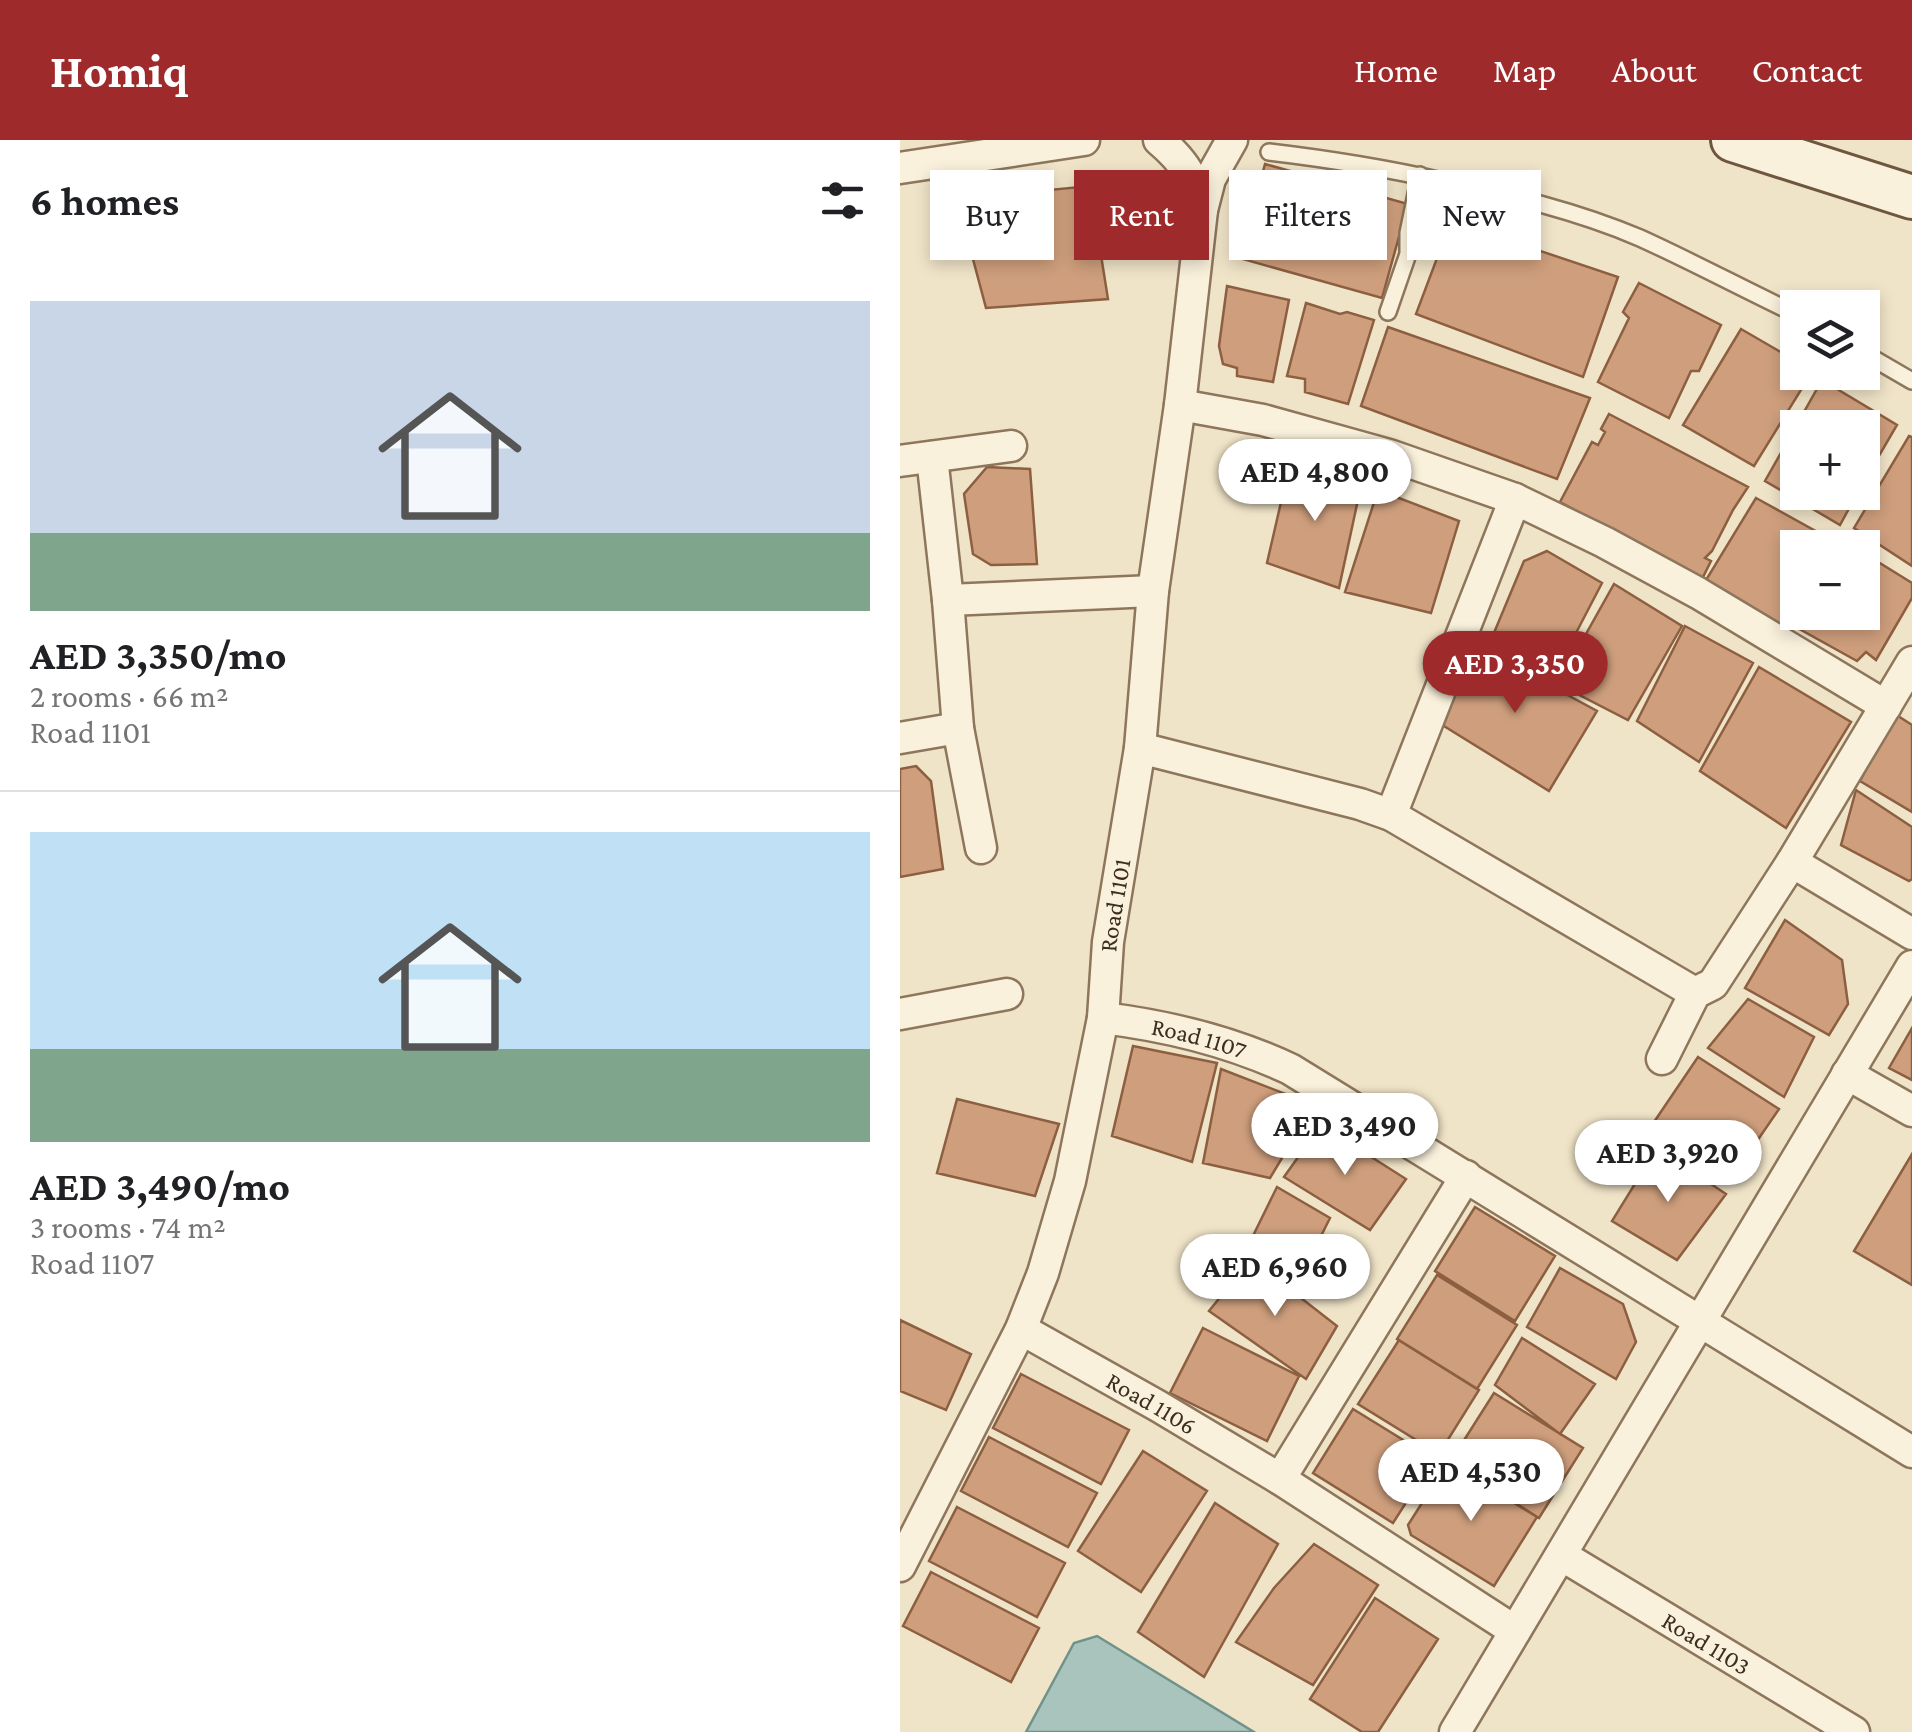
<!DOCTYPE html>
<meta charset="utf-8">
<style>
:root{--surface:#fff;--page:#f2f2f2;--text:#202124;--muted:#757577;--line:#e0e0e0;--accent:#9e2a2b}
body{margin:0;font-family:"Crimson Pro",serif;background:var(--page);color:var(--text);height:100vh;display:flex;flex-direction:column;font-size:38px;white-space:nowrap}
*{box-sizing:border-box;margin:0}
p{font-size:32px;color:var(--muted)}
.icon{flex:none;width:55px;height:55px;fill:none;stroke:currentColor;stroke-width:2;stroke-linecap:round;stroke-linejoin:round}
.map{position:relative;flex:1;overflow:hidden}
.side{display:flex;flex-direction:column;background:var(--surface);width:900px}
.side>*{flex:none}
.guide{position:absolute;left:30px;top:30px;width:830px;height:90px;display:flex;gap:20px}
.buttons{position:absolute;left:880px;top:150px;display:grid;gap:20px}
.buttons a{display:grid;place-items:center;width:100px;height:100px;border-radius:0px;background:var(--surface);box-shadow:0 5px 15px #0003;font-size:50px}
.price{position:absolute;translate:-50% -85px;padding:0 22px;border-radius:35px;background:#fff;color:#222;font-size:32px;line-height:65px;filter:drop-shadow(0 2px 5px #0008)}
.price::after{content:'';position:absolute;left:50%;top:60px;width:30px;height:22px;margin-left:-15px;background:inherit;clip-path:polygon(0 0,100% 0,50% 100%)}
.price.current{background:var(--accent);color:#fff}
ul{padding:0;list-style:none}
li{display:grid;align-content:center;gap:20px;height:530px;padding:0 30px}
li+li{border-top:2px solid var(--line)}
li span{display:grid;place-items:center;height:310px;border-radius:0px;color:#555}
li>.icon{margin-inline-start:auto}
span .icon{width:180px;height:180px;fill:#fffc;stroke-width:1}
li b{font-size:42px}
h2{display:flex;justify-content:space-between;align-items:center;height:120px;padding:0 30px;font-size:42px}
.tag{padding:0 35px;border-radius:0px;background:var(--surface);box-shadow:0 5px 15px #0003;font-size:35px;line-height:90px}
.tag.current{background:var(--accent);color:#fff}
header{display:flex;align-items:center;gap:60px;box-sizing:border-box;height:140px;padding:0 50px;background:var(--accent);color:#fff}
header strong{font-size:48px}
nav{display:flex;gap:55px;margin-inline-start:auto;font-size:35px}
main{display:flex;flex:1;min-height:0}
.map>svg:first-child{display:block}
.water{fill:#a9c4bc;stroke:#6f938a;stroke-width:2.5}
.building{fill:#cf9f7d;stroke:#8d5f41;stroke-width:2.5}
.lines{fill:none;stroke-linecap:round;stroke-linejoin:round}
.lane-casing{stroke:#8d765c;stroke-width:20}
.street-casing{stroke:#8d765c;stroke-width:35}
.secondary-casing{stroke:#6f573f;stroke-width:48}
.lane{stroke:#faf1dc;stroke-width:15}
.street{stroke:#faf1dc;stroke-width:30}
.secondary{stroke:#faf1dc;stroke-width:42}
.labels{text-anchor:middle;stroke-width:10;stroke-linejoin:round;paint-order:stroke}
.street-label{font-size:25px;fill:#3d2e20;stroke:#f7eed8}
</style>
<header>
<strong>Homiq</strong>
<nav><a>Home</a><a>Map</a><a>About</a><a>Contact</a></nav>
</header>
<main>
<section class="side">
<h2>6 homes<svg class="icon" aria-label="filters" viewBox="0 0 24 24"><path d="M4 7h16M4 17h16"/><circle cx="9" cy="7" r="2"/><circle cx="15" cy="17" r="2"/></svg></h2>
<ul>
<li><span style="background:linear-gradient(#c9d6e8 75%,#7fa58c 0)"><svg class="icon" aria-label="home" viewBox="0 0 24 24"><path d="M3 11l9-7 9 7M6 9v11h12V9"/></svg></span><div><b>AED 3,350/mo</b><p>2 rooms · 66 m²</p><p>Road 1101</p></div></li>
<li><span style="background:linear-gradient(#bfe0f5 70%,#7fa58c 0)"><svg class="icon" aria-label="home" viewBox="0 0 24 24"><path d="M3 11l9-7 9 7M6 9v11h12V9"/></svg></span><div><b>AED 3,490/mo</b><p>3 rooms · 74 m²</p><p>Road 1107</p></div></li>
</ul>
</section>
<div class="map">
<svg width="1012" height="1592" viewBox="0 0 1012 1592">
<rect width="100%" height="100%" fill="#f0e4c8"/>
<path class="water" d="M 197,1496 L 354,1592 L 126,1592 L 174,1503 Z"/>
<path class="building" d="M 365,24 L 508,64 L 482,158 L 339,118 Z
M 190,46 L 208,159 L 86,168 L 57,59 Z
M 551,81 L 718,137 L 683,237 L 516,174 Z
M 739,143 L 821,185 L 799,231 L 791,231 L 769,278 L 698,242 L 729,178 L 723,172 Z
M 327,146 L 389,160 L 373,242 L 337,236 L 337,228 L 323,224 L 319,206 Z
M 406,163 L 440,174 L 447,172 L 474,180 L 448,264 L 405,252 L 405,239 L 387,236 Z
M 488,187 L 690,258 L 657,339 L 461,266 Z
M 841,189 L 898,222 L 898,232 L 912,232 L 854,326 L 783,285 Z
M 922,240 L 997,285 L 962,345 L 962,288 L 898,288 L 898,352 L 958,352 L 940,385 L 865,341 Z
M 709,274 L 848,347 L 833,370 L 812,411 L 805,418 L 811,421 L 802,439 L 660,362 L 692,302 L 698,305 L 705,292 L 701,289 Z
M 1009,296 L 1012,297 L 1012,426 L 954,388 Z
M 390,323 L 462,341 L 439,448 L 367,423 Z
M 87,327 L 130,329 L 137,424 L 91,425 L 73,414 L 64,354 Z
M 478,350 L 559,381 L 531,473 L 445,452 Z
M 856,358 L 939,404 L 937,408 L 898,408 L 898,472 L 901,472 L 890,493 L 806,440 Z
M 647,411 L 702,443 L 652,539 L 591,500 L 624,421 Z
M 962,412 L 1012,443 L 1012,458 L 976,520 L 966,512 L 957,521 L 894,486 L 902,472 L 962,472 Z
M 714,444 L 782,486 L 728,580 L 658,544 Z
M 785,486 L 853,523 L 799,622 L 737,581 Z
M 570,502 L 697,571 L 649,651 L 539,583 Z
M 859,527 L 951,582 L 886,688 L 800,631 Z
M 995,574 L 1012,585 L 1012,672 L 960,641 Z
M 16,626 L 31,641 L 43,729 L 0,737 L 0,629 Z
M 956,650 L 1012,687 L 1012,739 L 1009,741 L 941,705 Z
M 885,780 L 942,820 L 948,864 L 929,895 L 845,848 Z
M 848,859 L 914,897 L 884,957 L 808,908 Z
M 1012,888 L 1012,940 L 989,928 Z
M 233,906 L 317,923 L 292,1022 L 212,996 Z
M 798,917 L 879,969 L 831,1039 L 752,985 Z
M 321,929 L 414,965 L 370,1038 L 303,1023 Z
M 57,959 L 159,984 L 135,1056 L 37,1033 Z
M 421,985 L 506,1039 L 470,1090 L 384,1037 Z
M 757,1008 L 826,1054 L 777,1120 L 712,1081 Z
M 1012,1014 L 1012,1145 L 954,1111 Z
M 377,1047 L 430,1078 L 403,1132 L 350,1102 Z
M 575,1067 L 655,1116 L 615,1181 L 535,1131 Z
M 351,1119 L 437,1186 L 406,1239 L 309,1171 Z
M 660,1128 L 723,1164 L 736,1202 L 716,1239 L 627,1187 Z
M 537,1135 L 617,1185 L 577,1249 L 497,1199 Z
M 0,1180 L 71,1214 L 46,1270 L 0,1251 Z
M 303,1188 L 399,1236 L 367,1301 L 270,1253 Z
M 622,1198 L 695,1244 L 660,1294 L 595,1245 Z
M 499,1200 L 579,1250 L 539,1314 L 458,1264 Z
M 121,1234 L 229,1290 L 201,1344 L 93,1288 Z
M 594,1253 L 683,1308 L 639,1378 L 557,1326 L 554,1316 Z
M 453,1269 L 534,1319 L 493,1383 L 413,1333 Z
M 89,1297 L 197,1353 L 168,1407 L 61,1351 Z
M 243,1311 L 307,1351 L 241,1452 L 178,1411 Z
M 548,1322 L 637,1377 L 594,1446 L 511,1395 L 508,1385 Z
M 315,1363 L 378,1404 L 304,1537 L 238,1492 Z
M 57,1367 L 165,1423 L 137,1477 L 29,1421 Z
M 414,1404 L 478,1445 L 413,1545 L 336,1502 L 374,1448 Z
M 31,1432 L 139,1488 L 111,1542 L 3,1486 Z
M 475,1458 L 538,1499 L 478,1592 L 462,1592 L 410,1559 Z"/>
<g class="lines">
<defs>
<path id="lane" d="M 369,12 C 428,19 485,28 542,41 C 609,55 677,71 740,98 C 793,122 845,150 898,175
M 508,114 L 508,93 L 520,35
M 488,172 L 508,114 L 521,96 L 528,79 L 539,40
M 962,212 L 1012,241"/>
<g id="street">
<path d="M 259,0 C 285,22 294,38 302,70"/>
<path d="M 0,28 L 184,0"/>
<path d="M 280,265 L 363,280 L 489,315 L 615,359 L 704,402 L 798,453 L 986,566"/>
<path d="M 32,317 L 48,460 L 58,588 L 81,708"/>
<path d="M 0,321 L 111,306"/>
<path d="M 48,460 L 253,451"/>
<path d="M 0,598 L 58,588"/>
<path d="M 240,608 L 460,664 L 491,675 L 795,853"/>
<path d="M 491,675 L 615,359"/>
<path d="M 892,722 L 1012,794"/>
<path d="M 0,874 L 107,854"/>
<path id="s1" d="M 203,878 C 269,886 330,901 390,929 L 1012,1312"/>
<path d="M 762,919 L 795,853 L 813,844 L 892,722 L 1012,522"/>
<path d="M 947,934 L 1012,971"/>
<path id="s2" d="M 121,1189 L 258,1266 L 380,1339 L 615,1491"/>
<path d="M 380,1339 L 566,1036"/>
<path id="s3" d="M 661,1415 L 954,1592"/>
<path id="s4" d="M 0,1426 L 121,1189 L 143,1133 L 170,1041 L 203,878 L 208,802 L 240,608 L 253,451 L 280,265 L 302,70 L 310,39 L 332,0"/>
<path d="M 555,1592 L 1012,826"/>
</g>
<path id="secondary" d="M 833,0 L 1012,57"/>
</defs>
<use href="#lane" class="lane-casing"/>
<use href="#street" class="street-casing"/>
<use href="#secondary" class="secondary-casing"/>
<use href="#lane" class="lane"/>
<use href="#street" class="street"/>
<use href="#secondary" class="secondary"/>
</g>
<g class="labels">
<g class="street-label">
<text dy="9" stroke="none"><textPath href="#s4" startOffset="702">Road 1101</textPath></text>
<text dy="9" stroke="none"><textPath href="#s1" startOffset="98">Road 1107</textPath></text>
<text dy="9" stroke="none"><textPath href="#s2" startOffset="150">Road 1106</textPath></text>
<text dy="9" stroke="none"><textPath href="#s3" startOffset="170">Road 1103</textPath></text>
</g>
</g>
</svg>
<div class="buttons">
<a><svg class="icon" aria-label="layers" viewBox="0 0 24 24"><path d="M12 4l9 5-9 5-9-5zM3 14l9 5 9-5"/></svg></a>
<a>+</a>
<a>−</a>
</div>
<b class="price" style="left:415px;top:384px">AED 4,800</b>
<b class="price current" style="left:615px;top:576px">AED 3,350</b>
<b class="price" style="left:445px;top:1038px">AED 3,490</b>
<b class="price" style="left:768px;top:1065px">AED 3,920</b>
<b class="price" style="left:375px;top:1179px">AED 6,960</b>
<b class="price" style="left:571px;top:1384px">AED 4,530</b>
<div class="guide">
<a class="tag">Buy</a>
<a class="tag current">Rent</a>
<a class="tag">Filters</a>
<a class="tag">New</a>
</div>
</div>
</main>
